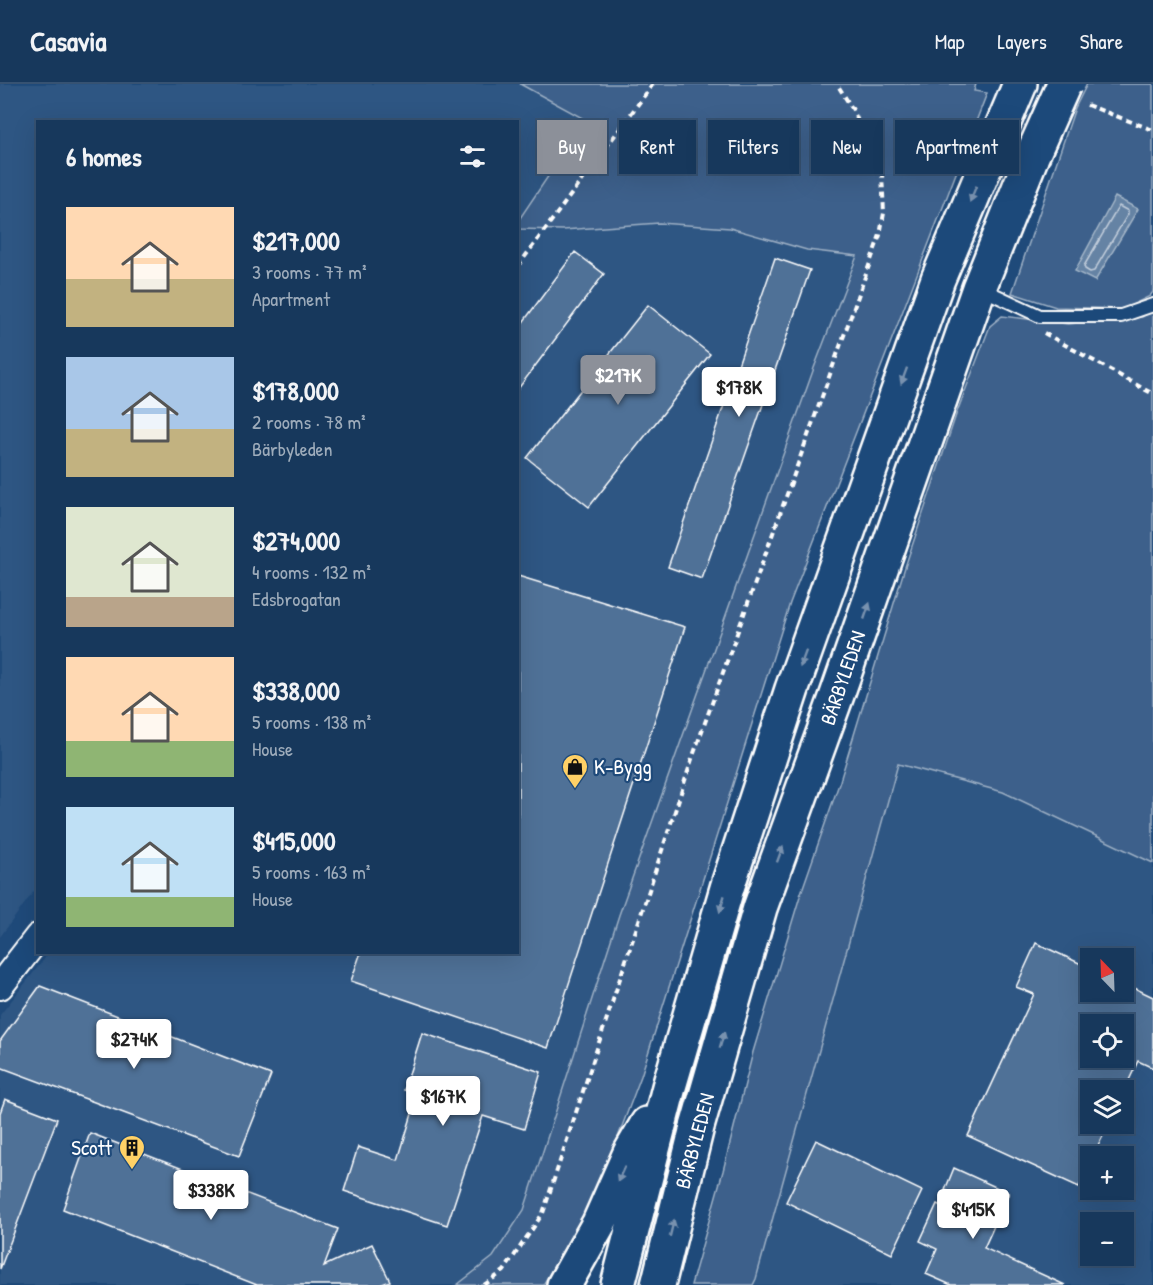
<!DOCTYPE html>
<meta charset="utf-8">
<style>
:root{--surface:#17385c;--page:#203f62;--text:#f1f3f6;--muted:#9eacbb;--line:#365272;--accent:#8c9099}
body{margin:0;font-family:"Patrick Hand",sans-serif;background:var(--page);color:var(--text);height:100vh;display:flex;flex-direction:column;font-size:22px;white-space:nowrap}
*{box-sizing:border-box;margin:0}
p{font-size:20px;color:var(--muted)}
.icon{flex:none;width:33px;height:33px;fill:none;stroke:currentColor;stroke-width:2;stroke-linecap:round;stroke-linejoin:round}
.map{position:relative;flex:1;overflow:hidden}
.sheet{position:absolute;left:36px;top:36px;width:483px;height:834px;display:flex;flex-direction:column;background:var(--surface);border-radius:0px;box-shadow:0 6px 24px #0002,0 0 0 2px var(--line)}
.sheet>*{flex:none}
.top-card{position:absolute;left:537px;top:36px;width:525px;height:54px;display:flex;gap:12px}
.needle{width:39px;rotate:337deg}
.controls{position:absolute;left:1080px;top:864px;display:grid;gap:12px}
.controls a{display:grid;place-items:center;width:54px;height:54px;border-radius:0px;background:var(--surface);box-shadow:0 6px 24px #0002,0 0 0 2px var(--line);font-size:30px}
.price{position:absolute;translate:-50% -51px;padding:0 14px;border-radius:6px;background:#fff;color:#222;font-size:20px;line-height:39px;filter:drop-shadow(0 2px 3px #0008)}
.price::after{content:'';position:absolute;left:50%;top:36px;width:18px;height:14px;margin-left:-9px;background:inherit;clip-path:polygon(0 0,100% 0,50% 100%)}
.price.on{background:var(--accent);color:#fff}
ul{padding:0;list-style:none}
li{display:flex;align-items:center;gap:18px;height:150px;padding:0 30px}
li span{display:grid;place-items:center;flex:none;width:168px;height:120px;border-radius:0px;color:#555}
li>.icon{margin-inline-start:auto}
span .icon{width:72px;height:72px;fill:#fffc;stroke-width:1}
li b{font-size:26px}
h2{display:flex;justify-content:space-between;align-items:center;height:72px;padding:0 30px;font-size:26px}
.pill{padding:0 21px;border-radius:0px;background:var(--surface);box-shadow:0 6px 24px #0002,0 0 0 2px var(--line);font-size:21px;line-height:54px}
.pill.on{background:var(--accent);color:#fff}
header{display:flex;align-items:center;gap:36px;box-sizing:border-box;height:84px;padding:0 30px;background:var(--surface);border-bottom:2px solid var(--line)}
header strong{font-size:28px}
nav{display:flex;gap:33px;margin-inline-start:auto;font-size:21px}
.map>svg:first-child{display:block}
.built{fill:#2e5683;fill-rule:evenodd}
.green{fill:#3c618b;stroke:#9eb0c5;stroke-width:1.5}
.water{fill:#6583a4;stroke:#a3b5c8;stroke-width:1.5}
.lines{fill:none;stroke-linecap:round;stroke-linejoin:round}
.shore{stroke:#c1cddb;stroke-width:1.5}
.building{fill:#507197;stroke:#fff;stroke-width:1.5;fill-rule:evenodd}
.service-casing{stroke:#fff;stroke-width:16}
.minor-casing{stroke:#fff;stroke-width:30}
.primary-casing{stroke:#fff;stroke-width:38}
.path{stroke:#fff;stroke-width:4;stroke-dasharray:6 4.5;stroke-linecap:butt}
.service{stroke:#1f4a7a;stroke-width:12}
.minor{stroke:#1f4a7a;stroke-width:26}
.primary{stroke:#1f4a7a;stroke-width:33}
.primary-bridge-casing{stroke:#fff;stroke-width:38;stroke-linecap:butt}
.primary-bridge{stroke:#1f4a7a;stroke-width:33}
.oneway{fill:#7992af}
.labels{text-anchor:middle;stroke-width:4.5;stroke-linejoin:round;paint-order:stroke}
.street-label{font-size:21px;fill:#fff;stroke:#1f4a7a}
.poi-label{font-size:21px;fill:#fff;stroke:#1f4a7a;text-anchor:start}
</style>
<header>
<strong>Casavia</strong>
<nav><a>Map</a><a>Layers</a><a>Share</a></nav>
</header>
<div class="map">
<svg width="1153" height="1201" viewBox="0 0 1153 1201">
<rect width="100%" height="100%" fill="#1f4a7a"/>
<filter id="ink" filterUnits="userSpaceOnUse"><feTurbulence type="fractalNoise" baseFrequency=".0167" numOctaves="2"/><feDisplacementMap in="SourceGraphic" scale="12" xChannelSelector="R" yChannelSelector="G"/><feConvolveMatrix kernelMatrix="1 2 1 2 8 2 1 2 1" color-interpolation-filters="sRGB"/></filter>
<g filter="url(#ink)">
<path class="built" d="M 0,0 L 520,0 L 586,36 L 518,137 L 518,38 L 38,38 L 38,809 L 34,807 L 0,853 Z
M 659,139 L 730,144 L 807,166 L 857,172 L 814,284 L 619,831 L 524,1126 L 493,1173 L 457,1201 L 0,1201 L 0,931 L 49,869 L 518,868 L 518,145 L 563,146 Z
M 898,680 L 1003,708 L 1153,779 L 1153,1201 L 753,1201 ZM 1090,874 L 1124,874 L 1124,908 L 1090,908 ZM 1090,940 L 1124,940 L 1124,974 L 1090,974 ZM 1090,1006 L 1124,1006 L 1124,1040 L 1090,1040 ZM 1090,1072 L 1124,1072 L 1124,1106 L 1090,1106 ZM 1090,1138 L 1124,1138 L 1124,1172 L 1090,1172 Z"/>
<path class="green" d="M 520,0 L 976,0 L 974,7 L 987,9 L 790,519 L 641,992 L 597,1109 L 543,1201 L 457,1201 L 493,1173 L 524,1126 L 619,831 L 814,284 L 857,172 L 807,166 L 730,144 L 659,139 L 563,146 L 518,145 L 518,137 L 586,36 Z
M 1087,0 L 1153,0 L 1153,208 L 1150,212 L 1124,225 L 1056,223 L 1012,209 L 1075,24 Z
M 1153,226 L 1153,779 L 1003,708 L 898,680 L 756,1195 L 753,1201 L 691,1201 L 723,1087 L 753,968 L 800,812 L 840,697 L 905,483 L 957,328 L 990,242 L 1002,232 L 1068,240 L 1142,233 Z"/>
<path class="water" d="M 1115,113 L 1138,125 L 1095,197 L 1075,187 Z"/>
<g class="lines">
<path class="shore" d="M 1119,122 L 1128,127 L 1128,130 L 1094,187 L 1090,188 L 1085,185 L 1084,182 Z"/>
</g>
<path class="building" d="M 575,168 L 604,190 L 518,305 L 518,245 Z
M 775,174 L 810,186 L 702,495 L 668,483 Z
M 648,221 L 710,270 L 589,423 L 527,374 Z
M 518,492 L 685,543 L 548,964 L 351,897 L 361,868 L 518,868 Z
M 1036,859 L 1090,884 L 1090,908 L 1124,908 L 1124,899 L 1153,913 L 1153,984 L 1138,977 L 1124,1007 L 1090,1006 L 1090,1040 L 1109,1040 L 1093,1072 L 1090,1072 L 1090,1079 L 1079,1103 L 968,1052 L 1034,910 L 1016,903 ZM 1090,940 L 1124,940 L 1124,974 L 1090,974 Z
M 40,902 L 271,991 L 239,1072 L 0,983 L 0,957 Z
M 422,949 L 541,988 L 524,1045 L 483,1032 L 447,1141 L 344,1107 L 358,1063 L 398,1076 L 418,1010 L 404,1006 Z
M 5,1015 L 57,1035 L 0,1185 L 0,1029 Z
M 90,1049 L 338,1145 L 324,1182 L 372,1160 L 390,1197 L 380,1201 L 257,1201 L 63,1125 Z
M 816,1056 L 922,1107 L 892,1170 L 786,1118 Z
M 954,1084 L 1009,1109 L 984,1164 L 1065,1201 L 951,1201 L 926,1190 L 937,1165 L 920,1157 L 937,1120 L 963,1131 L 969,1117 L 945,1106 Z"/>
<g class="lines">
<defs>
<path id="service" d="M 980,204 L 1040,232 L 1121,232 L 1153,221"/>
<path id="minor" d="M 0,902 L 38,853"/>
<path id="primary" d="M 564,1201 L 599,1139 L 630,1069 L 647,1040
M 618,1201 L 669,1003 L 727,804 L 792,605 L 938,195 L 1020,0
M 658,1201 L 697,1043 L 760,824 L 837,611 L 979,204 L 1032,72"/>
</defs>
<use href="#service" class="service-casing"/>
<use href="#minor" class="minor-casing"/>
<use href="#primary" class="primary-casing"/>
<path class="path" d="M 1087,21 L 1153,46
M 518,182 L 653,0
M 1044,249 L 1153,310
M 484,1201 L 504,1187 L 543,1129 L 693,672 L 880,151 L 884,129 L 882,90 L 853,26 L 837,0"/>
<use href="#service" class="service"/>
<use href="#minor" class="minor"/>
<use href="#primary" class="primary"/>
<defs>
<path id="primary-bridge" d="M 1032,72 L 1064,0"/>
</defs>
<use href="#primary-bridge" class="primary-bridge-casing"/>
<use href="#primary-bridge" class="primary-bridge"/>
</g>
<defs><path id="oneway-solid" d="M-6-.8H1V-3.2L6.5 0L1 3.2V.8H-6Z" transform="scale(1.5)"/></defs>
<g class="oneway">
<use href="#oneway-solid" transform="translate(973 110) rotate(112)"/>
<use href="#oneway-solid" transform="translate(904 292) rotate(110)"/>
<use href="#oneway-solid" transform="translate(867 527) rotate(-71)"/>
<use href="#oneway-solid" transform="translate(803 575) rotate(110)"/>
<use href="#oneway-solid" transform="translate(780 770) rotate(-70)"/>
<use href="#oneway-solid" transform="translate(722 820) rotate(106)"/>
<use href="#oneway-solid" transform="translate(722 956) rotate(-74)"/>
<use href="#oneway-solid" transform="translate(621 1090) rotate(114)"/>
<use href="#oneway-solid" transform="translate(672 1144) rotate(-76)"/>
</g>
</g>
<defs>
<symbol id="shop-pin" viewBox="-11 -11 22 30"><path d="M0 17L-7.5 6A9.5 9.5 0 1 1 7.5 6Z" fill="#ffd166" stroke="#1f4a7a"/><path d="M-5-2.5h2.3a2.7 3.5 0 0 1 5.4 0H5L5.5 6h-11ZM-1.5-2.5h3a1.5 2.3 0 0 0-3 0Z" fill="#111"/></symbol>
<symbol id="building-pin" viewBox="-11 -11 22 30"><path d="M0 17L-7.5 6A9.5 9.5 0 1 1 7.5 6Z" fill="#ffd166" stroke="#1f4a7a"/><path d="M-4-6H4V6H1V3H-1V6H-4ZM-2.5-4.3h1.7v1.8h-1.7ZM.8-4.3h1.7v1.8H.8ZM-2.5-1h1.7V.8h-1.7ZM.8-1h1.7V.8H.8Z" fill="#111"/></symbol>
</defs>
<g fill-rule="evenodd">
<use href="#shop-pin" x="560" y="668" width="30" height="40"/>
<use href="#building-pin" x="117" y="1049" width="30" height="40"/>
</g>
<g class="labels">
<g class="street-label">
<text transform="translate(843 594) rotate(-71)" y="7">BÄRBYLEDEN</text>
<text transform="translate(695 1057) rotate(-75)" y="7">BÄRBYLEDEN</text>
</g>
<g class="poi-label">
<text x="594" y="690">K-Bygg</text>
<text x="112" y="1071" text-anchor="end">Scott</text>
</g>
</g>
</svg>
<div class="controls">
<a><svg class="needle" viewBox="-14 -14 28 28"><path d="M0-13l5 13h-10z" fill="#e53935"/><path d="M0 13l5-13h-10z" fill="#9eacbb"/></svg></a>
<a><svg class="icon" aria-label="locate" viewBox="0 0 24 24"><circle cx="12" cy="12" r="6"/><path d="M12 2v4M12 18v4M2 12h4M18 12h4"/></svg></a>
<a><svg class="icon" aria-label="layers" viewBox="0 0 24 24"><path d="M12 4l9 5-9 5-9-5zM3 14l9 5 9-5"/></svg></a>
<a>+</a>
<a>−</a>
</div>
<b class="price on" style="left:618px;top:322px">$217K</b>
<b class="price" style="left:739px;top:334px">$178K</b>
<b class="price" style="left:134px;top:986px">$274K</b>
<b class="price" style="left:443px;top:1043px">$167K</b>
<b class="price" style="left:211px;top:1137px">$338K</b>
<b class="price" style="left:973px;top:1156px">$415K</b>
<div class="top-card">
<a class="pill on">Buy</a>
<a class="pill">Rent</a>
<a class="pill">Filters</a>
<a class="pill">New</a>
<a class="pill">Apartment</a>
</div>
<section class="sheet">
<h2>6 homes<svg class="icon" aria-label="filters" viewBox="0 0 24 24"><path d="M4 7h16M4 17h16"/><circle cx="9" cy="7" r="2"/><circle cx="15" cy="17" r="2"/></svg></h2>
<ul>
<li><span style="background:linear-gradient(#ffd9b3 60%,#c2b280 0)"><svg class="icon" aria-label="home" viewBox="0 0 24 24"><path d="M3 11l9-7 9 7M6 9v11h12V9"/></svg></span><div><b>$217,000</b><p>3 rooms · 77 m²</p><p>Apartment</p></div></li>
<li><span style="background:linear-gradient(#a9c7e8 60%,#c2b280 0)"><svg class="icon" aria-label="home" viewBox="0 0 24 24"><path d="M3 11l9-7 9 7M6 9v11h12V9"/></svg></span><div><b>$178,000</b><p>2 rooms · 78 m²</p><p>Bärbyleden</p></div></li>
<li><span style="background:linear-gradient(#dfe7d0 75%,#b9a48a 0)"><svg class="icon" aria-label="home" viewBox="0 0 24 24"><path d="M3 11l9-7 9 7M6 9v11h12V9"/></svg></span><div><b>$274,000</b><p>4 rooms · 132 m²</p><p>Edsbrogatan</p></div></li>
<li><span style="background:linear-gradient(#ffd9b3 70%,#8fb573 0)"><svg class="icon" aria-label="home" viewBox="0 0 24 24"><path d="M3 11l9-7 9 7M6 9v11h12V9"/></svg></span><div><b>$338,000</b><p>5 rooms · 138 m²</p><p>House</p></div></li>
<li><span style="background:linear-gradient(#bfe0f5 75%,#8fb573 0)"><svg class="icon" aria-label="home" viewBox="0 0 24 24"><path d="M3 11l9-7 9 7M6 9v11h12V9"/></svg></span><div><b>$415,000</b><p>5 rooms · 163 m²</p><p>House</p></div></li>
</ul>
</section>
</div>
